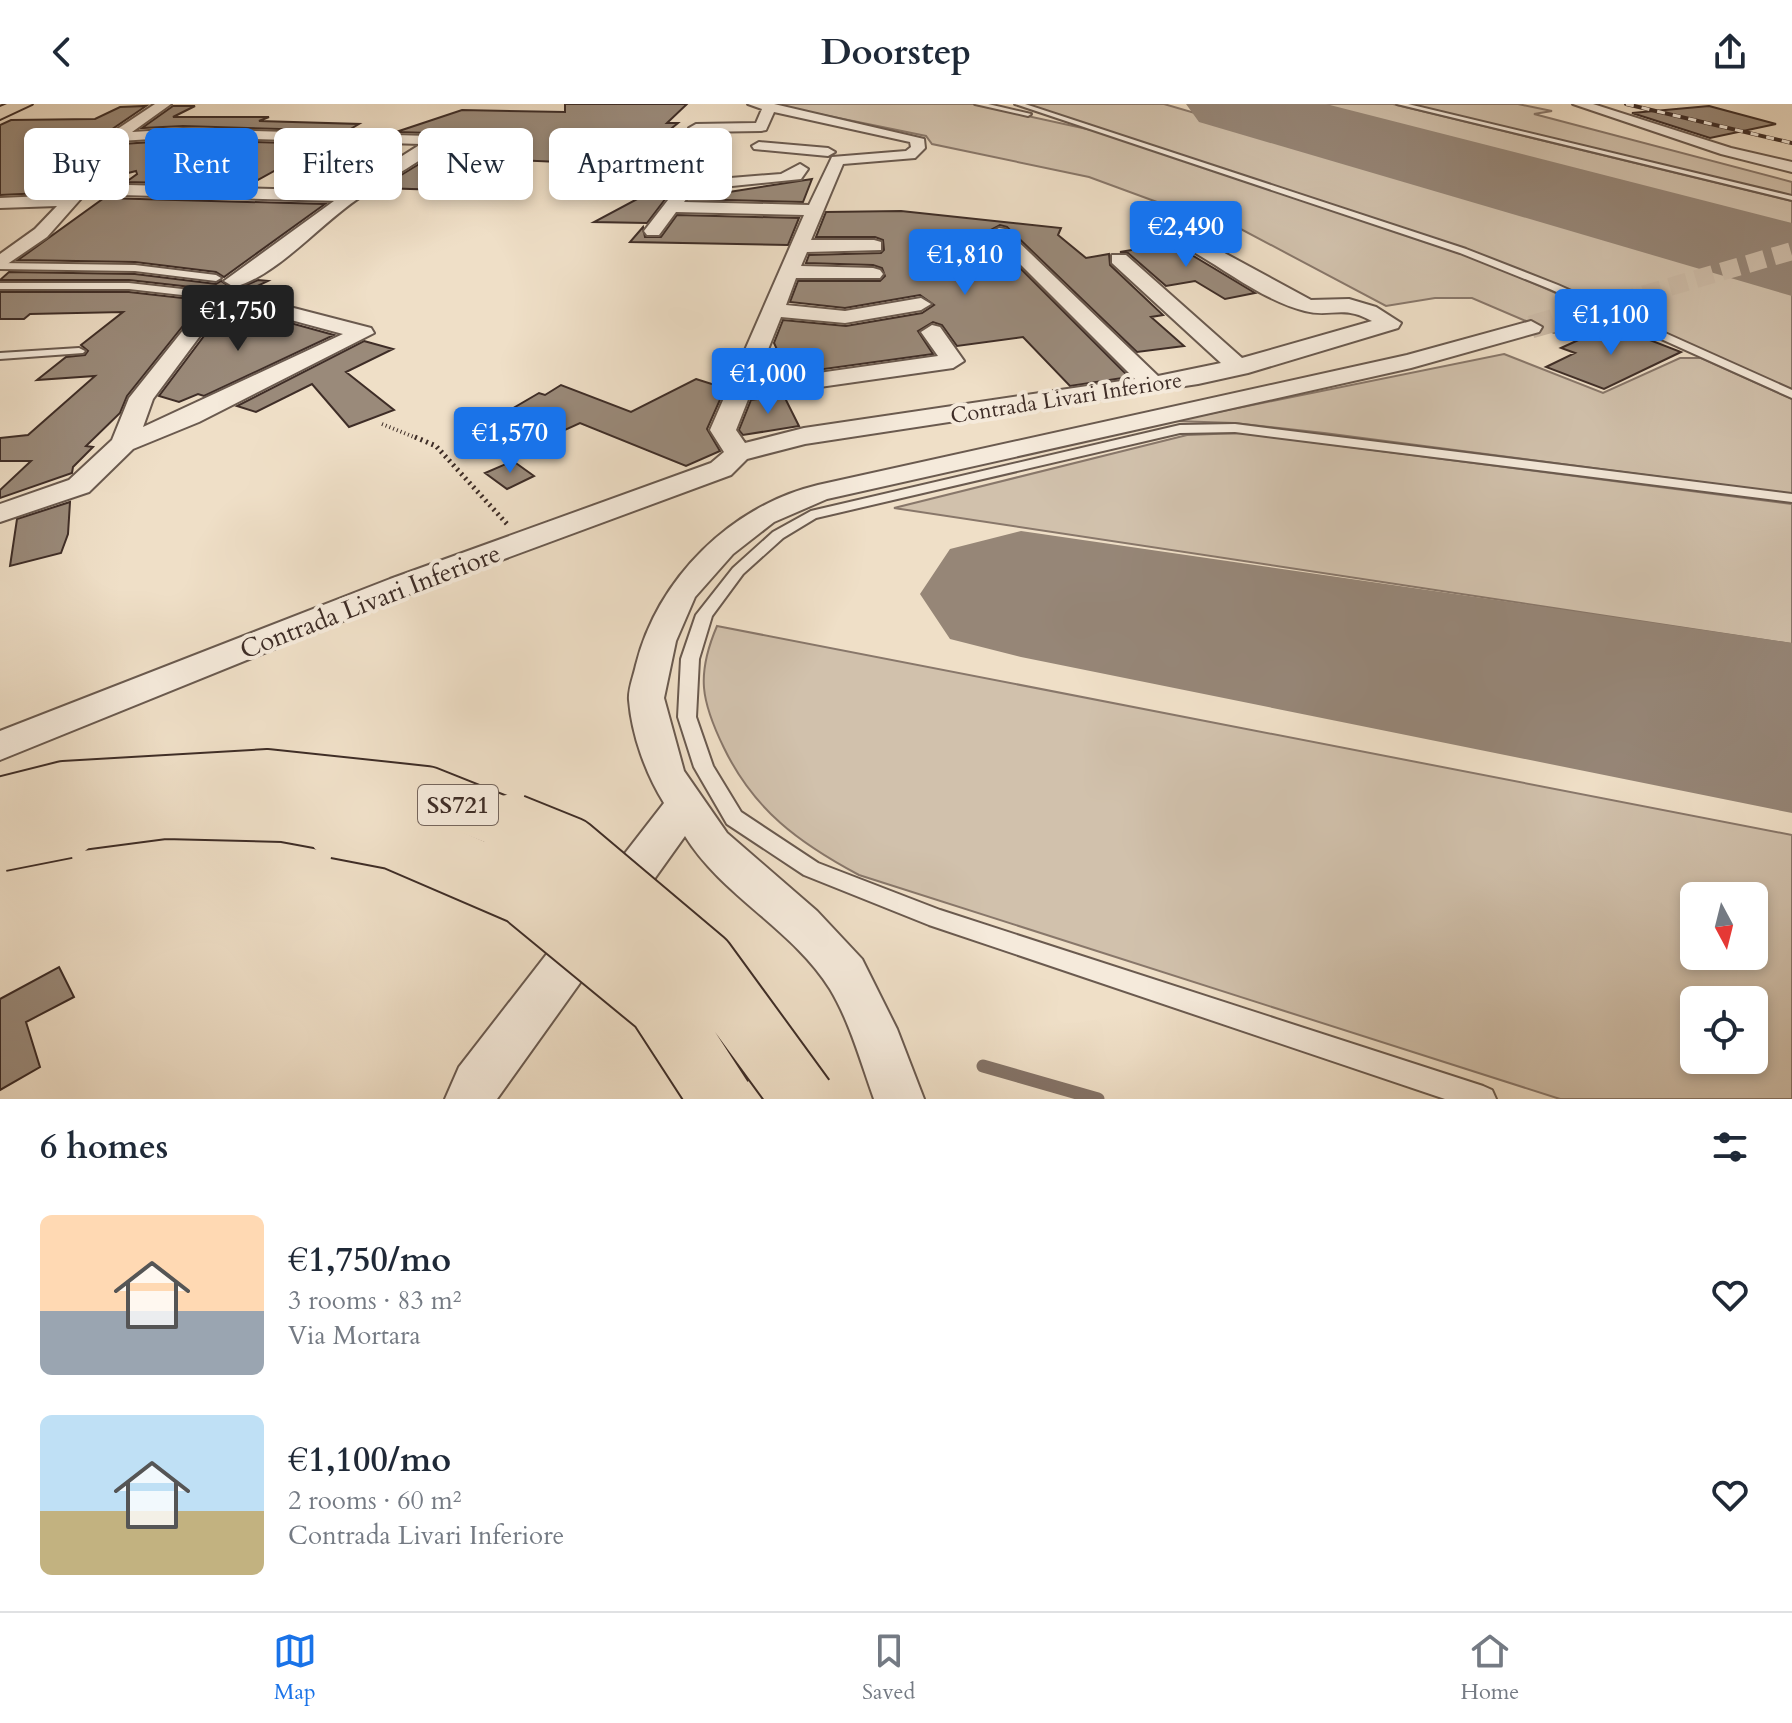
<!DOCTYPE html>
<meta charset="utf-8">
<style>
:root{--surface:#fff;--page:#f2f2f3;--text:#1f2937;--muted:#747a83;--line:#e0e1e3;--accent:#1a73e8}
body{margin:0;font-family:Cardo,serif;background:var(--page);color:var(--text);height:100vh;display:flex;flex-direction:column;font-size:30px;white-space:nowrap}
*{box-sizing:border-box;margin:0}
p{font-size:26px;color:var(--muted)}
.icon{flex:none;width:44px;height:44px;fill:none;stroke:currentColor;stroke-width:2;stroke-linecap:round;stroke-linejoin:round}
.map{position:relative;height:995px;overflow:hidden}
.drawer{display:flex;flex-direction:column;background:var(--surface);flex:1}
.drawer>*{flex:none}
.hud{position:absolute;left:24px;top:24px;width:800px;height:72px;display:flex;gap:16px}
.needle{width:52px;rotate:173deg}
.controls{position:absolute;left:1680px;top:778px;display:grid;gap:16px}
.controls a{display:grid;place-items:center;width:88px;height:88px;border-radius:12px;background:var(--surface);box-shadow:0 4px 12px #0003;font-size:40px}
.price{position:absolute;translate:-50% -68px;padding:0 18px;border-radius:8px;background:var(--accent);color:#fff;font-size:26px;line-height:52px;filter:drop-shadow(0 2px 4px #0008)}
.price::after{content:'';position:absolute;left:50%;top:48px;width:24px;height:18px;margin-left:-12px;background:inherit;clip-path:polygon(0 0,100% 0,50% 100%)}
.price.active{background:#222;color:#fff}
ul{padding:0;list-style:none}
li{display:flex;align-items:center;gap:24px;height:200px;padding:0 40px}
li span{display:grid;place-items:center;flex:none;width:224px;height:160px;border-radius:12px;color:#555}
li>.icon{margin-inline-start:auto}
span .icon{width:96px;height:96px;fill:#fffc;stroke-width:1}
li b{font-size:34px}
h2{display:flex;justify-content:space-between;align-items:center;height:96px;padding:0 40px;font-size:34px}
.pill{padding:0 28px;border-radius:12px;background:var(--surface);box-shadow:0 4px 12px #0003;font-size:28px;line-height:72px}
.pill.active{background:var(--accent);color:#fff}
header{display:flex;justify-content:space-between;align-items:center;height:104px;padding:0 40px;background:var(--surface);font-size:36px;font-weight:700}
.tabs{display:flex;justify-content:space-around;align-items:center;height:112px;border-top:2px solid var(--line);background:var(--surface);font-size:22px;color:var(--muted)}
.tabs a{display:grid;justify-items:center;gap:4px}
.tabs .active{color:var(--accent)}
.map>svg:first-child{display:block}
.green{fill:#d1c1ac;stroke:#88776a;stroke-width:2;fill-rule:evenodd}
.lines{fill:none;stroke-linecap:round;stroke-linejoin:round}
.stream{stroke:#847367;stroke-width:13}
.runway{fill:#968677;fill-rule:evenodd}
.building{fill:#9a8a7a;stroke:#3e2d27;stroke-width:2}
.street-tunnel-far1{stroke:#ccbba7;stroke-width:18;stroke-dasharray:18 9;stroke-linecap:butt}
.street-tunnel{stroke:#ccbba7;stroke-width:23;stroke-dasharray:23 12;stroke-linecap:butt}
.lane-casing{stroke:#6a5a4f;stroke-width:4}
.street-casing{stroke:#6a5a4f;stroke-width:4}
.highway-casing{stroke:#3e2d27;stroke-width:4}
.path-far1{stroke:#3e2d27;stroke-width:4;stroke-dasharray:1 3;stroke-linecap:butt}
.path{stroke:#3e2d27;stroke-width:5;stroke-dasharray:2 4;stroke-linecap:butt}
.lane{fill:#f5eadb;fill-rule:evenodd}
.street{fill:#f5eadb;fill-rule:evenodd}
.highway{fill:#efdfc7;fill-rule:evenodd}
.rail-casing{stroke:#3e2d27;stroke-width:4}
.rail{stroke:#f5eadb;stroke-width:3;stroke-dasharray:8;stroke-linecap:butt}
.highway-bridge-far1-casing{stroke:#3e2d27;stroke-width:54;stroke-linecap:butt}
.highway-bridge-casing{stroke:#3e2d27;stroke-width:67;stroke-linecap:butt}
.highway-bridge-far1{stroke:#efdfc7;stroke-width:50}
.highway-bridge{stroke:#efdfc7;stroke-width:63}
.labels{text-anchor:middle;stroke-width:8;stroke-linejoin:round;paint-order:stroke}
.far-street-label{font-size:22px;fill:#3e2d27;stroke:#f5eadb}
.shield{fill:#f5eadb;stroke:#75665d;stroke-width:2}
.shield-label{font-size:24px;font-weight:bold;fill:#3e2d27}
.street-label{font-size:26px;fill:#3e2d27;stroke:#f5eadb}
</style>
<header><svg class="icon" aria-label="back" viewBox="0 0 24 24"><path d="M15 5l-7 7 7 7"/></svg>Doorstep<svg class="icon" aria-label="share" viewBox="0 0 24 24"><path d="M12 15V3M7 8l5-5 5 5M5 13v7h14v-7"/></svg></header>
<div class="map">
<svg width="1792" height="995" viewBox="0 0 1792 995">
<rect width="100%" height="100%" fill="#efdfc7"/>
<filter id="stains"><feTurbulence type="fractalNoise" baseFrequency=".0025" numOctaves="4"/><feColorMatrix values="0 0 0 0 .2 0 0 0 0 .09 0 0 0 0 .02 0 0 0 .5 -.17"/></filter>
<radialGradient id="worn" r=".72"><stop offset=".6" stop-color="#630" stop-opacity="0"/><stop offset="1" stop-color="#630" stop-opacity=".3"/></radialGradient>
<path class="green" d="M 770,0 L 973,0 L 1096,27 L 1459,147 L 1604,210 L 1554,229 L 1472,194 L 1435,194 L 1386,202 L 1222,115 L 1176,105 L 1089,73 L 932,40 L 926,32 Z
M 1023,0 L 1164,0 L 1792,183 L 1792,287 L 1469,146 Z
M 1289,0 L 1393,0 L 1792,97 L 1792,132 Z
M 1406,0 L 1518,0 L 1552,7 L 1534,10 L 1792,78 L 1792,93 Z
M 1504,250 L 1603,289 L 1680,254 L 1701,254 L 1792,295 L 1792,390 L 1324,329 L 1234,319 L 1174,317 Z
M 1240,329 L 1792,400 L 1792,540 L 894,404 L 1187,331 Z
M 717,522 L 1792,731 L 1792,995 L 1560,995 L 859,771 C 799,739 754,706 724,644 C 701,597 696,571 717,522 ZM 1694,792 L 1754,792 L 1754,852 L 1694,852 ZM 1694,896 L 1754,896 L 1754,956 L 1694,956 Z"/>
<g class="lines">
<path class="stream" d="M 983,962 L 1098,995"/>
<path class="runway" d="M 1186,0 L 1326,0 L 1792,119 L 1792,192 L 1199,18 Z
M 1021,427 L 1792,539 L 1792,709 L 1021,553 L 950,535 L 920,490 L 950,445 Z"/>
</g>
<path class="building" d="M 565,0 L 687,0 L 667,19 L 678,19 L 627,61 L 515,56 L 477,87 L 380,84 L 424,57 L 443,39 L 430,29 L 396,28 L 462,6 L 565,8 Z
M 146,2 L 108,28 L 64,88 L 0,91 L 0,21 L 11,16 L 95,15 L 120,3 Z
M 173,2 L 195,2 L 173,13 L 269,13 L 259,17 L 359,20 L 347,27 L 183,22 L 142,24 Z
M 1709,2 L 1776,20 L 1710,34 L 1632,9 Z
M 183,36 L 323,40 L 249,81 L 126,78 L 137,70 L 136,67 L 97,77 L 122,40 Z
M 812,75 L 803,98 L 690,95 L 691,94 Z
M 104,94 L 325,100 L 224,173 L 216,168 L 135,158 L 18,156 Z
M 639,94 L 666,94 L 647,119 L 594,118 Z
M 901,107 L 1061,124 L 1058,131 L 1086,154 L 1109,150 L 1110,161 L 1163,211 L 1151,213 L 1184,242 L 1137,248 L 1007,123 L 1000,121 L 987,128 L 991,135 L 1129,273 L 1070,282 L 1023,233 L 957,242 L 942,221 L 933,218 L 918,227 L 933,250 L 788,270 L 774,239 L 783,216 L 846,222 L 922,209 L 934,201 L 920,191 L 845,204 L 790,198 L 798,177 L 880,177 L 885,172 L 882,164 L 873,161 L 806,159 L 809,151 L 881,149 L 884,146 L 883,136 L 875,133 L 816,133 L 826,108 Z
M 677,111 L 799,114 L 788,141 L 630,138 L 643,123 L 645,133 L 661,133 Z
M 1184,137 L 1189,140 L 1190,150 L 1255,189 L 1225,195 L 1195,177 L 1166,182 L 1128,149 L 1120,148 Z
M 9,168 L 135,170 L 216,180 L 221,177 L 235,186 L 258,176 L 268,177 L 247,187 L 268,190 L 264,193 L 233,191 L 198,203 L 127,292 L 120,309 L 86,342 L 93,343 L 73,363 L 72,369 L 0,394 L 0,386 L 31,357 L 0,357 L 0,334 L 28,331 L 95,272 L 37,276 L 66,253 L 85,251 L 88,247 L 81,241 L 123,208 L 30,210 L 24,215 L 0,215 L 0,188 L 129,188 L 200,196 L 208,191 L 200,184 L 129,176 L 0,176 Z
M 236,209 L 254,209 L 334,231 L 204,292 L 198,290 L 179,298 L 159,292 L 216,216 Z
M 1611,221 L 1681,248 L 1604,285 L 1546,263 L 1575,249 L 1561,244 Z
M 364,237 L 393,245 L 346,268 L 394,306 L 349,323 L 312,280 L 256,308 L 237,302 Z
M 696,275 L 721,283 L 727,280 L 707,325 L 720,347 L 686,362 L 580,319 L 534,340 L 491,317 L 539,289 L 545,291 L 561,281 L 631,308 Z
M 778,292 L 785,294 L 799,322 L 743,331 L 739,326 L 751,296 Z
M 513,357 L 534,372 L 507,385 L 485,369 Z
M 70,398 L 68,430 L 61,449 L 10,462 L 17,415 Z
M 59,863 L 74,893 L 26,918 L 40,963 L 0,986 L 0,895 Z"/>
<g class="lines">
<path class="street-tunnel-far1" d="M 1618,198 L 1792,147"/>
<path class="street-tunnel" d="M 1531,223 L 1624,196"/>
<defs>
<path id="lane" d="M 975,0 L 988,0 L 1031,10 L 1028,12 Z
M 1015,0 L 1025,0 L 1466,145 L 1558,181 L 1792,286 L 1792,294 L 1550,185 L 1460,149 Z
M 1397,0 L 1408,0 L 1792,92 L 1792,96 Z
M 0,159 L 135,161 L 216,171 L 221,174 L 216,177 L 135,167 L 0,165 Z
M 0,179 L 129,179 L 200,187 L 205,190 L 200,193 L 129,185 L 0,185 Z
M 79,244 L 85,247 L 83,249 L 0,255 L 0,249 Z
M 1235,320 L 1792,390 L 1792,398 L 1235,328 L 1180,329 L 816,414 L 783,434 L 743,470 L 712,512 L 699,555 L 696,613 L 713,662 L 741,708 L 818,759 L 940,806 L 1483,982 L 1492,986 L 1496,995 L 1445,995 L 929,821 L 804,771 L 727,720 L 694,663 L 678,613 L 681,555 L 696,511 L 733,464 L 773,428 L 811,407 L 1180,321 Z"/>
<path id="street" d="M 155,0 L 171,0 L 132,28 L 183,25 L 430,32 L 440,39 C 419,61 384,76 359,94 C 321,119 277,172 234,183 L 224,177 L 334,97 L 85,90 L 47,133 L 0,165 L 0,150 L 35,125 L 57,102 L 0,104 L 0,94 L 66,91 L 110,30 ZM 183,33 L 421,40 L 347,87 L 92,80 L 120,37 Z
M 748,0 L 774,0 L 924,35 L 925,44 L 915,54 L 843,60 L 811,136 L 874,136 L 881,138 L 881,146 L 807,148 L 801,162 L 873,164 L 880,166 L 883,170 L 880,174 L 796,174 L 786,201 L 845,207 L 921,194 L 931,200 L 921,206 L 845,219 L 781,213 L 755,278 L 938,252 L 921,228 L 932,221 L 940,223 L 964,257 L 953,264 L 749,293 L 736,326 L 745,339 L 804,324 L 1135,275 L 993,133 L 990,129 L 999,124 L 1005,125 L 1158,272 L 1221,259 L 1112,159 L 1112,151 L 1126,151 L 1242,254 L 1372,217 C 1342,200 1331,214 1305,207 C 1265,197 1227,167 1192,147 L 1192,139 L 1206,139 L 1311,196 L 1349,195 L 1376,203 L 1401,219 L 1398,224 L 1248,269 L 1198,280 L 805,340 L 747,355 L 731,371 L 412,489 L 0,656 L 0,627 L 390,475 L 711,359 L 724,348 L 710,326 L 804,111 L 676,108 L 659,131 L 647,131 L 644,127 L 682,78 L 781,70 L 800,60 L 808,65 L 801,75 L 693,86 L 684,98 L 809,101 L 832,53 L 906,47 L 911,43 L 910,38 L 774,8 L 766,26 L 761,27 L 696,28 L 689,24 L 696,20 L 756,19 L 762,5 Z
M 1573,0 L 1593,0 L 1731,44 L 1792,58 L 1792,68 L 1721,50 Z
M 759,38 L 828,44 L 835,48 L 828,52 L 754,45 L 752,42 Z
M 234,194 L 255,194 L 371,224 L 374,229 L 199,318 L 133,345 L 89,388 L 0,418 L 0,400 L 69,376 L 112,336 L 129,294 L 200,205 ZM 236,206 L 254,206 L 343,230 L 143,323 L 153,295 L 214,213 Z
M 1531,217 L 1542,223 L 1539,228 L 1411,264 L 827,395 L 774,418 L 733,450 L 695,493 L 676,537 L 664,594 L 684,667 L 727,729 L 817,807 L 862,855 L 897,925 L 924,995 L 874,995 C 861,959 850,918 830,885 C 793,825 722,792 685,732 L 497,995 L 445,995 L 459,963 L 664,699 C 646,670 632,632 629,596 C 628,585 634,571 636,561 C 658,474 731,402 818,381 L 1407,251 Z"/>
<path id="highway" d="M 7,0 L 32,0 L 0,15 L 0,3 Z"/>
</defs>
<use href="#lane" class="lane-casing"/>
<use href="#street" class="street-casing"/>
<use href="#highway" class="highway-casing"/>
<path class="path-far1" d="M 382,320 L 419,335"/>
<path class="path" d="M 415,333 L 436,342 L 507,420"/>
<use href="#lane" class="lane"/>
<use href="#street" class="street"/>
<use href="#highway" class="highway"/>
<defs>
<path id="rail" d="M 1626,0 L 1792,39"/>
</defs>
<use href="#rail" class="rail-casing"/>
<use href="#rail" class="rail"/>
<defs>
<path id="highway-bridge-far1" d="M 0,699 L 64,683 L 268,671 L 427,688 L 517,724
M 51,724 L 165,709 L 283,712 L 348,724"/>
<path id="highway-bridge" d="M 337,722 L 394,733 L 524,789 L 660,901 L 721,995
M 512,722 L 569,745 L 703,858 L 803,995
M 0,735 L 66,722"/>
</defs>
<use href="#highway-bridge-far1" class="highway-bridge-far1-casing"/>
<use href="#highway-bridge" class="highway-bridge-casing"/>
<use href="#highway-bridge-far1" class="highway-bridge-far1"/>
<use href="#highway-bridge" class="highway-bridge"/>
</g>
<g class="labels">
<g class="far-street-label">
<text transform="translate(1066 293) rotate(-9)" y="8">Contrada Livari Inferiore</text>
</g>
<rect class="shield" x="418" y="681" width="80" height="40" rx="6"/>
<g class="shield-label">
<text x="458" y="709">SS721</text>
</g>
<g class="street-label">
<text transform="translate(370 497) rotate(-21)" y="9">Contrada Livari Inferiore</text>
</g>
</g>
<rect width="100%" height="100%" filter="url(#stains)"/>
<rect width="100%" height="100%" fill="url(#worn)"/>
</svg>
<div class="controls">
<a><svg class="needle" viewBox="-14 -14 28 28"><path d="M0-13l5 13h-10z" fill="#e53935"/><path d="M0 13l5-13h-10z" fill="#747a83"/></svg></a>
<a><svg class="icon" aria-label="locate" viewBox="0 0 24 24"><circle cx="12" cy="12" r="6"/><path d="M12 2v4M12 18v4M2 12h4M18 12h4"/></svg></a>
</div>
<b class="price" style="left:1186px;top:165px">€2,490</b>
<b class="price" style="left:965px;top:193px">€1,810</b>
<b class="price active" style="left:238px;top:249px">€1,750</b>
<b class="price" style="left:1611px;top:253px">€1,100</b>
<b class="price" style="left:768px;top:312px">€1,000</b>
<b class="price" style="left:510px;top:371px">€1,570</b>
<div class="hud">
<a class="pill">Buy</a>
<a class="pill active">Rent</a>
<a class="pill">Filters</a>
<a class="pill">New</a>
<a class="pill">Apartment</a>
</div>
</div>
<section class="drawer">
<h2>6 homes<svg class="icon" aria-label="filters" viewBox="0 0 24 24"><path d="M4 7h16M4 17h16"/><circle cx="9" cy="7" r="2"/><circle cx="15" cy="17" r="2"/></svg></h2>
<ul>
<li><span style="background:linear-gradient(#ffd9b3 60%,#9aa5b1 0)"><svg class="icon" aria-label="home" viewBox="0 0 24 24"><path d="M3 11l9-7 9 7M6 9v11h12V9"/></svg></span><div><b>€1,750/mo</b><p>3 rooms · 83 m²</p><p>Via Mortara</p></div><svg class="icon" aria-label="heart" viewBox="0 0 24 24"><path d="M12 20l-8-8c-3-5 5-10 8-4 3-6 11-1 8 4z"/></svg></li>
<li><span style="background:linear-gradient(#bfe0f5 60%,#c2b280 0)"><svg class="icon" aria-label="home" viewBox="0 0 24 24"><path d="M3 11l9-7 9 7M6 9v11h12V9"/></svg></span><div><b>€1,100/mo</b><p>2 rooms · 60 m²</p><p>Contrada Livari Inferiore</p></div><svg class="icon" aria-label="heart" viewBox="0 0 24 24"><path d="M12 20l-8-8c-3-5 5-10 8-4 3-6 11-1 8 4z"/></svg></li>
</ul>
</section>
<nav class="tabs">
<a class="active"><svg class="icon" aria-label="map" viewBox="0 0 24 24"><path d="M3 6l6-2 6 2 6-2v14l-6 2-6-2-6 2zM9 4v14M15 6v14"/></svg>Map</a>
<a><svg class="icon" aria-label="saved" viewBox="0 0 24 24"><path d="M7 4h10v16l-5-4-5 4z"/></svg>Saved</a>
<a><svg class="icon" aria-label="home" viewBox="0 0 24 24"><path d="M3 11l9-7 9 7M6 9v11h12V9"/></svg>Home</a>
</nav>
